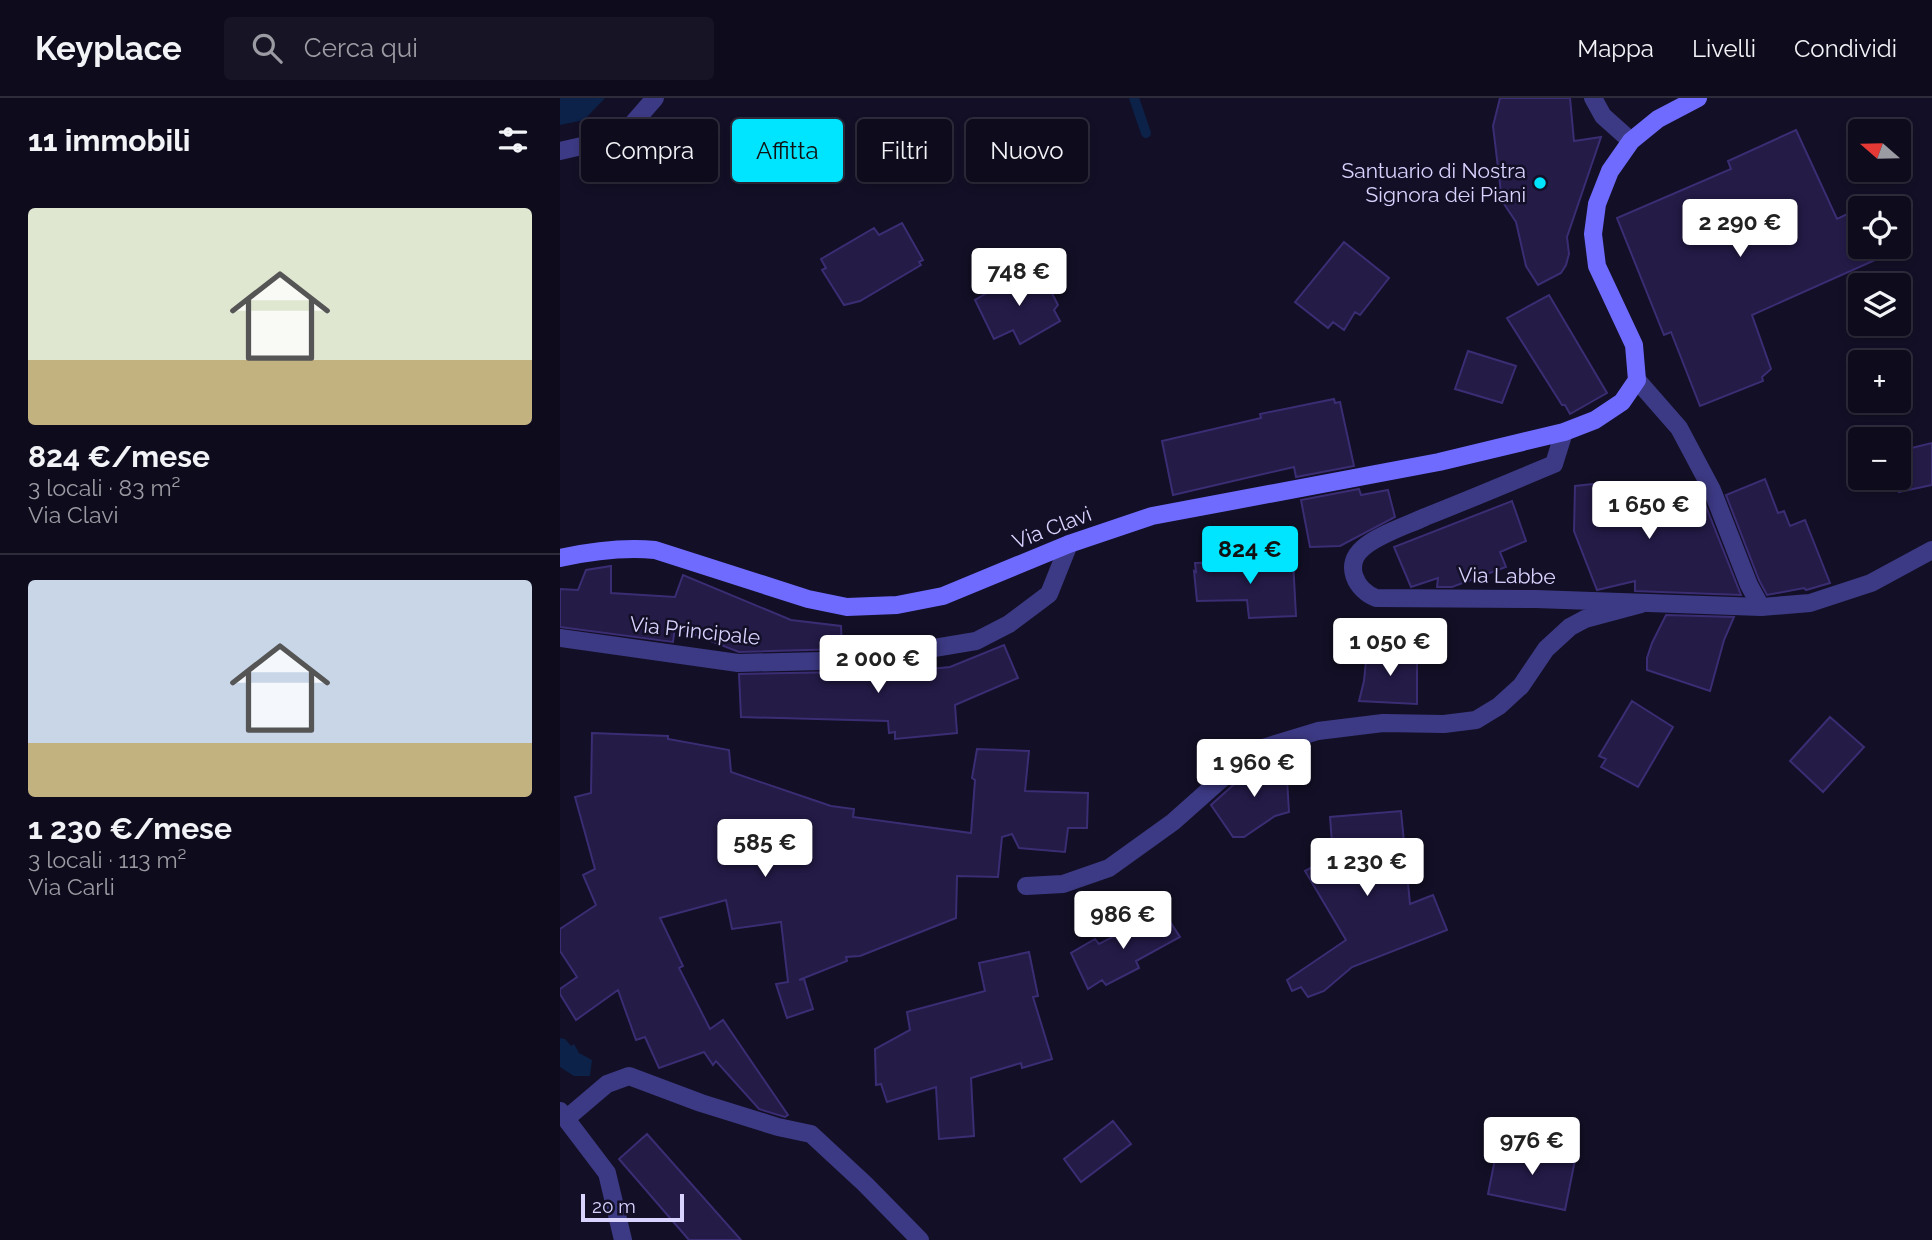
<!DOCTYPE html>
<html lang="it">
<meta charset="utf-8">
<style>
:root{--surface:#0e0b1c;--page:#171425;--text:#f1f3f6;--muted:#9b9ba3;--line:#2e2b3b;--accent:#00e5ff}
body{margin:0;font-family:Raleway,sans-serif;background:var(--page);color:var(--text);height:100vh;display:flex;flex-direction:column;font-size:26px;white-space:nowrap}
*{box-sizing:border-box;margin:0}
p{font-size:23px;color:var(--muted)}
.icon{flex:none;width:38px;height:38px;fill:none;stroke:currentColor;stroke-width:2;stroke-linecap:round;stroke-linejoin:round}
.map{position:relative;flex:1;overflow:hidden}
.side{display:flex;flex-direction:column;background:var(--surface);width:560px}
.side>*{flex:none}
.hud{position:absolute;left:21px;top:21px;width:665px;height:63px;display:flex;gap:14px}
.needle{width:46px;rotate:290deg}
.controls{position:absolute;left:1288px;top:21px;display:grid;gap:14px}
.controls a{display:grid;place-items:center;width:63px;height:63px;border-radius:7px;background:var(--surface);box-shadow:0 4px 10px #0003,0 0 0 2px var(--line);font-size:35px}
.scale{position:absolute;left:21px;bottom:18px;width:103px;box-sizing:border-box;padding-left:7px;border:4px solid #d9d4ff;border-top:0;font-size:19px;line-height:24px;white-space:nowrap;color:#d9d4ff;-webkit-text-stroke:5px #130f26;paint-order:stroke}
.price{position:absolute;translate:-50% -60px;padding:0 16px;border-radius:7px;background:#fff;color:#222;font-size:23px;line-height:46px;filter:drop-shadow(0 2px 4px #0008)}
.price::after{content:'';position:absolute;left:50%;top:42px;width:21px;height:16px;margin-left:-10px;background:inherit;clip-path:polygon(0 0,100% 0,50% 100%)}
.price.current{background:var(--accent);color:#111}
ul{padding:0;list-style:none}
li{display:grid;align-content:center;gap:14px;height:371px;padding:0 28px}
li+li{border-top:2px solid var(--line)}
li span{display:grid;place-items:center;height:217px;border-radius:7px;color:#555}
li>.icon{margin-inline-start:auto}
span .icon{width:126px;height:126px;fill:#fffc;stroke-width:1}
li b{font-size:30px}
h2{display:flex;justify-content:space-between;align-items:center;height:84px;padding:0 28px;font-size:30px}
.tag{padding:0 24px;border-radius:7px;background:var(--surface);box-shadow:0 4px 10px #0003,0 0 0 2px var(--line);font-size:24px;line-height:63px}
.tag.current{background:var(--accent);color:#111}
header{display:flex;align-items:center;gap:42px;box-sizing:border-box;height:98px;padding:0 35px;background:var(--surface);border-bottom:2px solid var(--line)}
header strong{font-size:33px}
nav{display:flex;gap:38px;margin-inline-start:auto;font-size:24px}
.search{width:490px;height:63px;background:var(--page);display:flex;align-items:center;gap:18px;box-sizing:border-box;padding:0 24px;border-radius:7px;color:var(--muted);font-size:26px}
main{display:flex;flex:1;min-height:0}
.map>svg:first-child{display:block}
.water{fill:#0c2248}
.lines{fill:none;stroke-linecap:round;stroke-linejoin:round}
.stream{stroke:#0c2248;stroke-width:10}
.building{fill:#241b47;stroke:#3b2d73;stroke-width:2}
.pedestrian{stroke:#3d3a85;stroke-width:18}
.minor{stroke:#3d3a85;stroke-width:18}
.secondary{stroke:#6f6bff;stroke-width:18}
.poi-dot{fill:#00e5ff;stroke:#130f26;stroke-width:2.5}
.labels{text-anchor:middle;stroke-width:5;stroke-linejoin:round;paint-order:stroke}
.poi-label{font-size:21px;fill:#d9d4ff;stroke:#130f26;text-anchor:end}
.street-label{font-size:21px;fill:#d9d4ff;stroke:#130f26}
</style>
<header>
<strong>Keyplace</strong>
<div class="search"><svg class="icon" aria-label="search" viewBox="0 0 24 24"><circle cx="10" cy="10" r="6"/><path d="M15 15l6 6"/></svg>Cerca qui</div>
<nav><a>Mappa</a><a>Livelli</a><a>Condividi</a></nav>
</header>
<main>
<section class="side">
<h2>11 immobili<svg class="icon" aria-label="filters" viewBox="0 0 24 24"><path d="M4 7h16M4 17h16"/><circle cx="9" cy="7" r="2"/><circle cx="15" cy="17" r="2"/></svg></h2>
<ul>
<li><span style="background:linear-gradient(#dfe7d0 70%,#c2b280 0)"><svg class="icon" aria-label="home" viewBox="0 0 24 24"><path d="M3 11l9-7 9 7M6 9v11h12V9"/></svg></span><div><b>824 €/mese</b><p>3 locali · 83 m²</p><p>Via Clavi</p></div></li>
<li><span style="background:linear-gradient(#c9d6e8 75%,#c2b280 0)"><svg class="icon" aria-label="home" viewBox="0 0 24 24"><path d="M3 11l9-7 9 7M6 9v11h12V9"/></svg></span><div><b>1 230 €/mese</b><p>3 locali · 113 m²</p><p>Via Carli</p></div></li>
</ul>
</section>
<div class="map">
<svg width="1372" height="1142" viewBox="0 0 1372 1142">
<rect width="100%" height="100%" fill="#130f26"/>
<path class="water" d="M 0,0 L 45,0 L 24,22 L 0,27 Z
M 0,940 L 5,941 L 11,948 L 14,946 L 19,955 L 32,962 L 30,978 L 14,978 L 0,969 Z"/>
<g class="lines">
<path class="stream" d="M 574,0 L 586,35"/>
</g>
<path class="building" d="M 940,0 L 1010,0 L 1014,43 L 1041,39 L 1007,139 L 1009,156 L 1006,167 L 1001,175 L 978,187 L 966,168 L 956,124 L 942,103 L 933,28 Z
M 1236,32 L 1277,121 L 1300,110 L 1300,149 L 1331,149 L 1333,154 L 1192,217 L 1211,271 L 1202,279 L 1203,283 L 1140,308 L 1111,234 L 1104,237 L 1057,120 L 1171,71 L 1168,63 Z
M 342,125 L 363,162 L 359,164 L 361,167 L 300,203 L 284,207 L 262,172 L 266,170 L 261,161 L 314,130 L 319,137 Z
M 784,144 L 829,180 L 800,217 L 795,214 L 784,232 L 773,224 L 768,230 L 735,204 Z
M 482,176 L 498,207 L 494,212 L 500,223 L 460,246 L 453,232 L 434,241 L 415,202 L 456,178 L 461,187 Z
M 989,197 L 1047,295 L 1010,316 L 1005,307 L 1002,307 L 947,220 Z
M 908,253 L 956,268 L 942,305 L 895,291 Z
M 774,301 L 775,305 L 780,304 L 794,368 L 736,379 L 734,369 L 613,397 L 602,343 L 701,320 L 700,316 Z
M 1372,345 L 1372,387 L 1339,394 L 1339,353 Z
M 1205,381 L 1218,415 L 1224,413 L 1230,428 L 1245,422 L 1270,485 L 1246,492 L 1244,490 L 1207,497 L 1199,482 L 1166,397 Z
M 1033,386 L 1109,386 L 1109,396 L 1118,396 L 1115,418 L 1145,406 L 1181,497 L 1075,493 L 1075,483 L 1037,492 L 1014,433 L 1015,388 Z
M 799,391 L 801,397 L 828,392 L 835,419 L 780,448 L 750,449 L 741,402 Z
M 952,403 L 966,443 L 940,454 L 946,469 L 892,489 L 877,489 L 878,480 L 851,489 L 834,449 Z
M 733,462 L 736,518 L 689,520 L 687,502 L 637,503 L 634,473 L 636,474 L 635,465 Z
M 51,468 L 51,495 L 115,499 L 123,477 L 231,522 L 281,528 L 282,551 L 179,554 L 115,529 L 113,544 L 0,529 L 0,491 L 18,492 L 26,472 Z
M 1106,517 L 1174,519 L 1164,542 L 1150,593 L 1087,572 L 1087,560 L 1092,545 Z
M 444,547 L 458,580 L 395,607 L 397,635 L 335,641 L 335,634 L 329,635 L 328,623 L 181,619 L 179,576 L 282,574 L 283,580 L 390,569 Z
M 807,553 L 857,557 L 857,606 L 799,603 L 804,583 Z
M 1072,603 L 1113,629 L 1078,689 L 1041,669 L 1046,661 L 1039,658 Z
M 1270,619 L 1304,649 L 1263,694 L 1230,663 Z
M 32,635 L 108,638 L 108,641 L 169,652 L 171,674 L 271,708 L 294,711 L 293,719 L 411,735 L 415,682 L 412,680 L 417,651 L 469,653 L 465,693 L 528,695 L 527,730 L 508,730 L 505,754 L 459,750 L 452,736 L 442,739 L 438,779 L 397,778 L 396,820 L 300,858 L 286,859 L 287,863 L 239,882 L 244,881 L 253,911 L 227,920 L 216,886 L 228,884 L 221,824 L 172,831 L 166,802 L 100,820 L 123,868 L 119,870 L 150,931 L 163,922 L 228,1017 L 225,1019 L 199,1011 L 156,963 L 153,967 L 144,954 L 99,970 L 85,939 L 76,942 L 58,892 L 16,922 L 0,896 L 0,891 L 17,879 L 0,853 L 0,831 L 36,807 L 23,777 L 35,771 L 15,699 L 31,695 Z
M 699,664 L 708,668 L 726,664 L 729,714 L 715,718 L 684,739 L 673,739 L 651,707 Z
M 841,713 L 850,806 L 873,797 L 887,832 L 792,869 L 764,893 L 748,899 L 741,889 L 732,893 L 727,882 L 786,842 L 745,773 L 773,758 L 770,719 Z
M 603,813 L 620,839 L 576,863 L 579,870 L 546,887 L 542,882 L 528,891 L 511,855 L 535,841 L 539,846 Z
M 469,854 L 478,898 L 473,899 L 492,961 L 462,970 L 461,965 L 411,980 L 414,1038 L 379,1041 L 376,989 L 327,1004 L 321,986 L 316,987 L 315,951 L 350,932 L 347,914 L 425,893 L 419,865 Z
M 553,1023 L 571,1046 L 521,1084 L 504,1061 Z
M 87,1036 L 181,1142 L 129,1142 L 59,1061 Z
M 938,1046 L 1015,1062 L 1005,1112 L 928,1096 Z"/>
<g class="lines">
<path class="pedestrian" d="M 1077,282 L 1119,330 L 1152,392 L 1189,487 L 1201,509
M 466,788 L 503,786 L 549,770 L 613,724 L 693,653 L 758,633 L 823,625 L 884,626 L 916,622 L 939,608 L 961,588 L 986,551 L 1010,529 L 1025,521 L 1081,506"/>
<path class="minor" d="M 1033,0 L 1043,18 L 1071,43
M 0,53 L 61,39 L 95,0
M 1004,334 L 994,366 C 951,384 908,402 865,419 C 848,427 817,437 803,450 C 783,467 796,492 816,500 L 976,501 L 1201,509 L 1250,505 L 1311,485 L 1372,452
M 0,540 L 178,565 L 302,562 L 416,543 L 449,526 L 489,496 L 509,446
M 0,1013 L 47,1075 L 63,1142
M 7,1020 L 47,986 L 69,978 L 141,1005 L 218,1029 L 251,1036 L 305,1086 L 360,1142"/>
<path class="secondary" d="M 0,460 C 32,453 63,449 95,452 L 248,501 L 287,509 L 337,507 L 383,498 L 509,446 L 592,418 L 879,364 L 1004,334 L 1035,322 L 1062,304 L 1077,282 L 1074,247 L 1037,168 L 1033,136 L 1037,106 L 1050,73 L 1071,43 L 1098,21 L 1138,0"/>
</g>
<circle class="poi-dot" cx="980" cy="85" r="7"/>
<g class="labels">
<g class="poi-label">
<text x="966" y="80">Santuario di Nostra<tspan x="966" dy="24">Signora dei Piani</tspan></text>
</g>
<g class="street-label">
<text transform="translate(492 430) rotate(-21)" y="7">Via Clavi</text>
<text transform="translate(947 478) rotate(1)" y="7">Via Labbe</text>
<text transform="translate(135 533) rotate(6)" y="7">Via Principale</text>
</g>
</g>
</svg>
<div class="controls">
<a><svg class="needle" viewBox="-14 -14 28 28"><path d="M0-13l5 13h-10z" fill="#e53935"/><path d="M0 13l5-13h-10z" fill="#9b9ba3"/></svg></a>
<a><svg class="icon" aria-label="locate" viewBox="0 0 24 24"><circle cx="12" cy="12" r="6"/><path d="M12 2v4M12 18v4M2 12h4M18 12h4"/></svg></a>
<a><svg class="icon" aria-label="layers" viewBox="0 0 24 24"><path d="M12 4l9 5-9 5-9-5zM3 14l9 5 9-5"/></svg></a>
<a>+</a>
<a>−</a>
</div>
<div class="scale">20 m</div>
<b class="price" style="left:1180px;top:161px">2 290 €</b>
<b class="price" style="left:459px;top:210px">748 €</b>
<b class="price" style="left:1089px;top:443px">1 650 €</b>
<b class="price current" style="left:690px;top:488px">824 €</b>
<b class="price" style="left:830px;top:580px">1 050 €</b>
<b class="price" style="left:318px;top:597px">2 000 €</b>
<b class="price" style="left:694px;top:701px">1 960 €</b>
<b class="price" style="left:205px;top:781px">585 €</b>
<b class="price" style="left:807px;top:800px">1 230 €</b>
<b class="price" style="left:563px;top:853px">986 €</b>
<b class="price" style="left:972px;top:1079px">976 €</b>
<div class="hud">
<a class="tag">Compra</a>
<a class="tag current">Affitta</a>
<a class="tag">Filtri</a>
<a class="tag">Nuovo</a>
</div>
</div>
</main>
